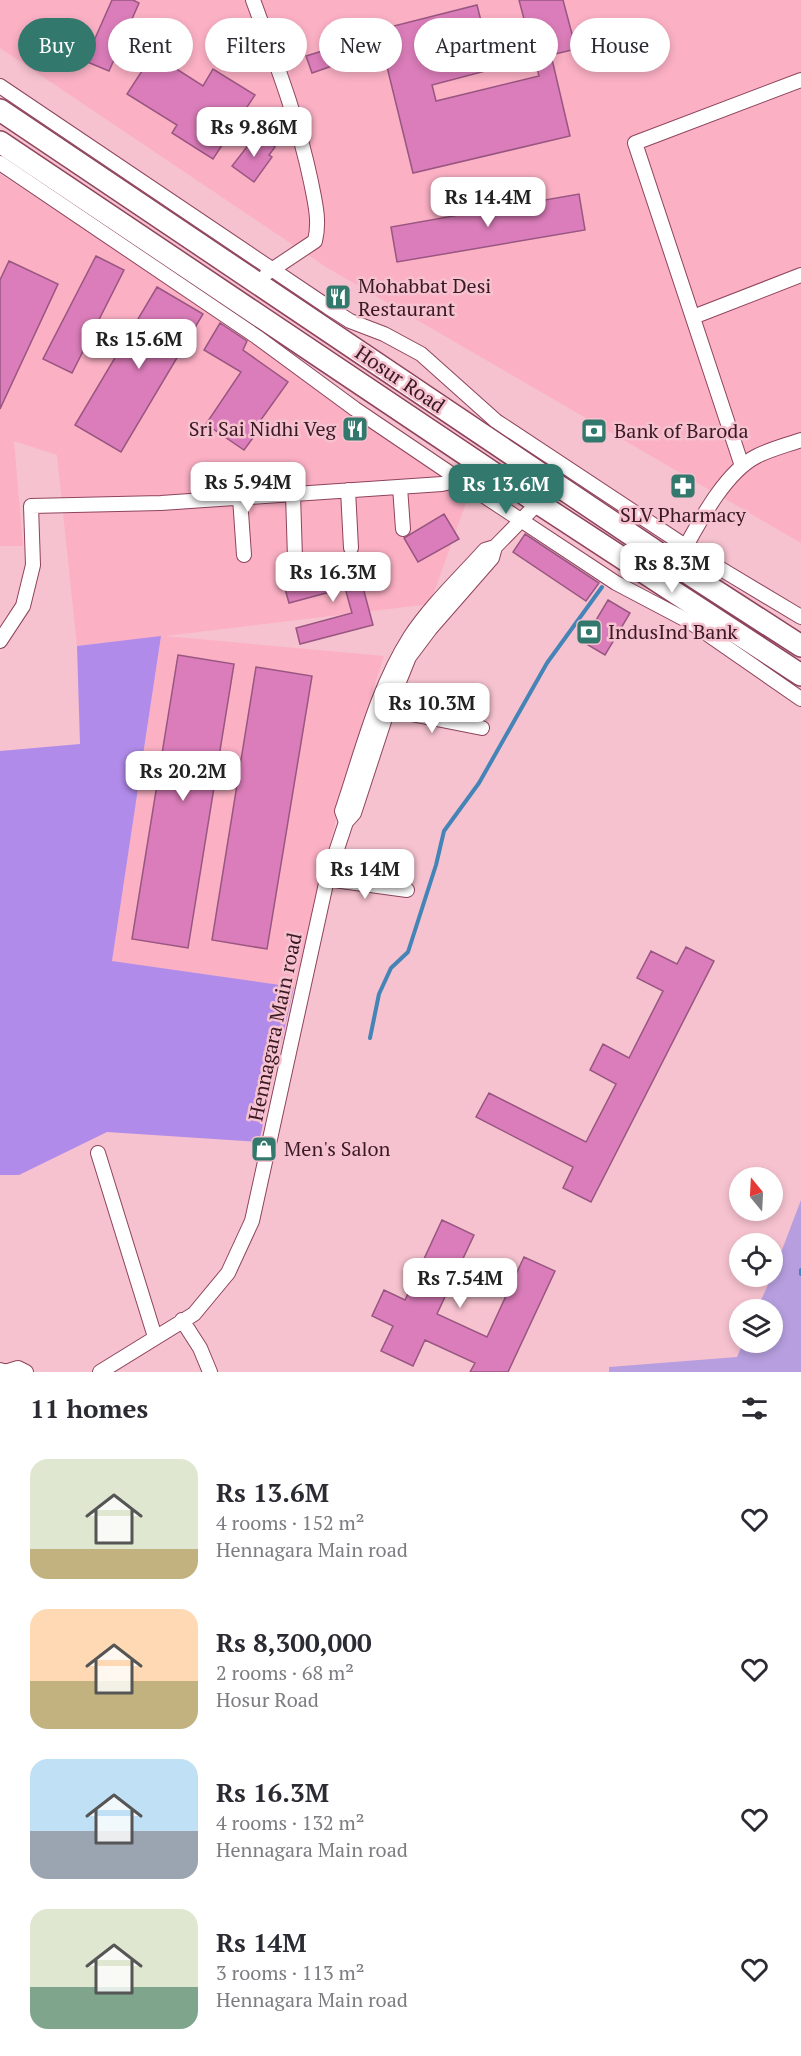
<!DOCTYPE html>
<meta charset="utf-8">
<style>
:root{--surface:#fff;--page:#f7f7f7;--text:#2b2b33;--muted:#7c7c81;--accent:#33786d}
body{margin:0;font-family:"PT Serif",serif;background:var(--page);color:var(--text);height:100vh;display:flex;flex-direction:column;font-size:22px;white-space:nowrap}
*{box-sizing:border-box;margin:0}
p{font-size:20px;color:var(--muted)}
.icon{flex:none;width:33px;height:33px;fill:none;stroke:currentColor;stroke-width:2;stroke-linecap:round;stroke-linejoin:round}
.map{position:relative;height:1372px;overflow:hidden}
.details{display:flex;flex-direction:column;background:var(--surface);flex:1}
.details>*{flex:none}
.banner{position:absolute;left:18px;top:18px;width:765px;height:54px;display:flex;gap:12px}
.needle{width:39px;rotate:342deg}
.tools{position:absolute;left:729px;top:1167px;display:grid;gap:12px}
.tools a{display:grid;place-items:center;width:54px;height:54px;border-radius:50%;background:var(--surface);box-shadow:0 3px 9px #0003;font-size:30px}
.price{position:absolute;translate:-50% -51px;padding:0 14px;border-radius:12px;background:#fff;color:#222;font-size:20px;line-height:39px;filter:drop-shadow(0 2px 3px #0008)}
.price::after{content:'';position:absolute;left:50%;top:36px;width:18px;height:14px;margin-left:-9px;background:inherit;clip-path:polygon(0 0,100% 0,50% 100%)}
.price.active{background:var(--accent);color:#fff}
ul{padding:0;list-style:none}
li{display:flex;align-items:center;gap:18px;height:150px;padding:0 30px}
li span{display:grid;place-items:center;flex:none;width:168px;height:120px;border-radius:18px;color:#555}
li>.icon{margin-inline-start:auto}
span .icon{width:72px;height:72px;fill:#fffc;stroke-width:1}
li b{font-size:26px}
h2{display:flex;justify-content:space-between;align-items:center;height:72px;padding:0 30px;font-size:26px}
.pill{padding:0 21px;border-radius:27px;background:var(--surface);box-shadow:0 3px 9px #0003;font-size:21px;line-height:54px}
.pill.active{background:var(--accent);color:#fff}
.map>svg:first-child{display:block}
.built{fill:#fbb0c4}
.green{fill:#b79fdf}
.forest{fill:#b18be9}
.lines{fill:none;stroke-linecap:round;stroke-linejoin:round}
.stream{stroke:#4584b7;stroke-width:4}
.building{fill:#db7dba;stroke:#985681;stroke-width:1.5}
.minor-casing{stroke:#8e445c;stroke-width:16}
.highway-casing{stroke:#8e445c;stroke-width:24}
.minor{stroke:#fff;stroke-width:14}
.highway{stroke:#fff;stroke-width:21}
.labels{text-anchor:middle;stroke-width:5;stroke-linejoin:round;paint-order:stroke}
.poi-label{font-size:20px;fill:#391923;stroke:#f6c2cf;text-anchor:start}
.street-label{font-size:20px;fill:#391923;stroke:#f6c2cf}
</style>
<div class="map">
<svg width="801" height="1372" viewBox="0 0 801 1372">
<rect width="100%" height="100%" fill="#f6c2cf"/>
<path class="built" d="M 0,0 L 801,0 L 801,543 L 326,267 L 0,48 Z
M 0,174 L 473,483 L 430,604 L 165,636 L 384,656 L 354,747 L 294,987 L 112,961 L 161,637 L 77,646 L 57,455 L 14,441 L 23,546 L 0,546 Z"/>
<path class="green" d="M 801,1200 L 801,1372 L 609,1372 L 609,1367 L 737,1357 L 743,1343 L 772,1342 L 772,1310 L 757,1309 L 772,1276 Z"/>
<path class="forest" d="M 161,636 L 112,961 L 294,987 L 259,1142 L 107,1132 L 19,1175 L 0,1175 L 0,751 L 80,744 L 77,646 Z"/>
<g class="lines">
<path class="stream" d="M 370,1038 L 379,994 L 391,968 L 408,952 L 436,865 L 444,831 L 479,783 L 547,663 L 602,587
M 801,1270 L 801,1274"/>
</g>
<path class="building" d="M 112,0 L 133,0 L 139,3 L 109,71 L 85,61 Z
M 519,0 L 563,0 L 576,49 L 551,55 L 570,136 L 413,173 L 378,30 L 477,5 L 493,69 L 432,85 L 436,101 L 539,76 Z
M 329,49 L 335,65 L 312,73 L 306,56 Z
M 153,54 L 203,86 L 213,69 L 255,95 L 213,159 L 172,133 L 177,125 L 127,94 Z
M 257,134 L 275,147 L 269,155 L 272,157 L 254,182 L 232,166 Z
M 579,194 L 585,230 L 397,262 L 391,227 Z
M 96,256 L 124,270 L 72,373 L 43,359 Z
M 9,261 L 58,284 L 0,409 L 0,280 Z
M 157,287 L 203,314 L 121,452 L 75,425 Z
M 220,323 L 247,341 L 243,350 L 288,382 L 255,428 L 258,431 L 244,450 L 206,424 L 241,372 L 204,350 Z
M 444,514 L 459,539 L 418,562 L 404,538 Z
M 525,534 L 599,583 L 586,601 L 513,552 Z
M 357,565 L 373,625 L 300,644 L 296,628 L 352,613 L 345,588 L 289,603 L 284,585 Z
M 608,600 L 630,613 L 605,655 L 583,642 Z
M 178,655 L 234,664 L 188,948 L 132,939 Z
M 256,667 L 312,676 L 267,949 L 212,940 Z
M 686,947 L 714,961 L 591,1202 L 563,1188 L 573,1167 L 476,1117 L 489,1093 L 586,1142 L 616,1084 L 590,1070 L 603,1044 L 629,1058 L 663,991 L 637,978 L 651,951 L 677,964 Z
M 442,1220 L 474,1235 L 437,1314 L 487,1337 L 524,1257 L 555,1271 L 508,1372 L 470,1372 L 475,1363 L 425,1340 L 413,1366 L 381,1351 L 393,1326 L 372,1316 L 384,1290 L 405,1300 Z"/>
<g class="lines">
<defs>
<path id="minor" d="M 253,0 C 275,60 298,119 311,182 C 315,202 320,221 315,241 L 267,273
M 0,86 L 328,307 L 350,321 L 384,334 L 421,354 L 496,421 L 711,563 L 801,617
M 0,163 L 257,337 L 355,409 L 460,480 L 616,583 L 690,622 L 801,699
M 693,317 L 801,275
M 742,466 L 635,143 L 801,80
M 400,487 L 403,529
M 348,490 L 351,548
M 293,494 L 295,558
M 240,498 L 244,555
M 686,546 C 702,517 727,471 757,456 C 771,449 787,445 801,440
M 0,641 L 23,606 L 33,565 L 31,506 L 161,503 L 442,484 L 460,480
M 381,708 L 482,728
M 346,822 L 342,811 C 362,752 377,689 410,637 C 431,605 460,578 485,550 L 495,547
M 327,879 L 407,890
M 98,1153 L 155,1337
M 182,1320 L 200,1348 L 210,1372
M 0,1370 L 5,1372 L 18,1368 L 26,1372
M 100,1372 L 194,1314 L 228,1273 L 252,1221 L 327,879 L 346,822 L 354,813 L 388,709 L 409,657 L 430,629 L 492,558 L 495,547 L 538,503"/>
<path id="highway" d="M 0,110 L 694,577 L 801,646
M 0,142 L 538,503 L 801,675"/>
</defs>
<use href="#minor" class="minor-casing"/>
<use href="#highway" class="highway-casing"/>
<use href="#minor" class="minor"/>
<use href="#highway" class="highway"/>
</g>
<defs>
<symbol id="restaurant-square" viewBox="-11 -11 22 22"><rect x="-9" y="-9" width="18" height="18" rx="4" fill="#33786d" stroke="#f6c2cf"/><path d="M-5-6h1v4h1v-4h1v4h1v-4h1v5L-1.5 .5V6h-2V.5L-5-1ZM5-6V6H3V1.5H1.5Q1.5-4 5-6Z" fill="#fff"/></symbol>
<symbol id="bank-square" viewBox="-11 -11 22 22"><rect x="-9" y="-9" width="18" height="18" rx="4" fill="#33786d" stroke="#f6c2cf"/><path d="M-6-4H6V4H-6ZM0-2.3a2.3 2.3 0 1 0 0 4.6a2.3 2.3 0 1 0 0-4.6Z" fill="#fff"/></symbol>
<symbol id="pharmacy-square" viewBox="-11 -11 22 22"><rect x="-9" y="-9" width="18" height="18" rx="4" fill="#33786d" stroke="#f6c2cf"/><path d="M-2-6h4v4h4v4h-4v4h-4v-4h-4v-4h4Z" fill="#fff"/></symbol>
<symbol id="shop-square" viewBox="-11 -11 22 22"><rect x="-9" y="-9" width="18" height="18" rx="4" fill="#33786d" stroke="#f6c2cf"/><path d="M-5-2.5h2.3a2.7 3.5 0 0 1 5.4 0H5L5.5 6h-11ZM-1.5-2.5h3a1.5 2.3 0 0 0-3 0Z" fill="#fff"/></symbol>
</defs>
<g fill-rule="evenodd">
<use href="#restaurant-square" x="323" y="282" width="30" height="30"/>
<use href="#restaurant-square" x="340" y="414" width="30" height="30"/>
<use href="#bank-square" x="579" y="416" width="30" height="30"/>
<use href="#pharmacy-square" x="668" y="471" width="30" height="30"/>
<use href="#bank-square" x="574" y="617" width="30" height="30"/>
<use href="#shop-square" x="249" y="1134" width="30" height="30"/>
</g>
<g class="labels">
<g class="poi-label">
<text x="358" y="293">Mohabbat Desi<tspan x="358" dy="23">Restaurant</tspan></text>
<text x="336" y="436" text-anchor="end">Sri Sai Nidhi Veg</text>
<text x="614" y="438">Bank of Baroda</text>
<text x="683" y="522" text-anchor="middle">SLV Pharmacy</text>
<text x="608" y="639">IndusInd Bank</text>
<text x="284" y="1156">Men's Salon</text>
</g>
<g class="street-label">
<text transform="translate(400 379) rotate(34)" y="7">Hosur Road</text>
<text transform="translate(275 1027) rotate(-78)" y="7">Hennagara Main road</text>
</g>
</g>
</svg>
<div class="tools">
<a><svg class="needle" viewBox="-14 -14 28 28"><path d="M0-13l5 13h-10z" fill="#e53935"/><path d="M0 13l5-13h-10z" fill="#7c7c81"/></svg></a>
<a><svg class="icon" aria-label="locate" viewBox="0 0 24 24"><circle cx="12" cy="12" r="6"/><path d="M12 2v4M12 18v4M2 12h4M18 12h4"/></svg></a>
<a><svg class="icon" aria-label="layers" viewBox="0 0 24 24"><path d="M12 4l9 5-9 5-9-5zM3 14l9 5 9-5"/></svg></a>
</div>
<b class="price" style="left:254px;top:158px">Rs 9.86M</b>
<b class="price" style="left:488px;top:228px">Rs 14.4M</b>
<b class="price" style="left:139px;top:370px">Rs 15.6M</b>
<b class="price" style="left:248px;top:513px">Rs 5.94M</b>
<b class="price active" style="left:506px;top:515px">Rs 13.6M</b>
<b class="price" style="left:672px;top:594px">Rs 8.3M</b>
<b class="price" style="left:333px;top:603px">Rs 16.3M</b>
<b class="price" style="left:432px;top:734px">Rs 10.3M</b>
<b class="price" style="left:183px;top:802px">Rs 20.2M</b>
<b class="price" style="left:365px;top:900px">Rs 14M</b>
<b class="price" style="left:460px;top:1309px">Rs 7.54M</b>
<div class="banner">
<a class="pill active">Buy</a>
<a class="pill">Rent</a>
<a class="pill">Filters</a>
<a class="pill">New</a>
<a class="pill">Apartment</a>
<a class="pill">House</a>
</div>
</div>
<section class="details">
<h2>11 homes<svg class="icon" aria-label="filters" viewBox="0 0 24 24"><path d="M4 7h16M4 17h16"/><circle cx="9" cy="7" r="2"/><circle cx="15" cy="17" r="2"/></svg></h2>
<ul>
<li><span style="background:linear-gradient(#dfe7d0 75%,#c2b280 0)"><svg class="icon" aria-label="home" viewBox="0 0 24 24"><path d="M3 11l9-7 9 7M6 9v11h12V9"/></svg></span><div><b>Rs 13.6M</b><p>4 rooms · 152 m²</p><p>Hennagara Main road</p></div><svg class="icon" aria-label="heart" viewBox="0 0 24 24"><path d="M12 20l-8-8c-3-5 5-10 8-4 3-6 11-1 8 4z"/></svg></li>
<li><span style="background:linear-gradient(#ffd9b3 60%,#c2b280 0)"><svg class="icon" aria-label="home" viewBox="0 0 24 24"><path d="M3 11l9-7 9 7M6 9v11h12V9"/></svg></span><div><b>Rs 8,300,000</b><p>2 rooms · 68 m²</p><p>Hosur Road</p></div><svg class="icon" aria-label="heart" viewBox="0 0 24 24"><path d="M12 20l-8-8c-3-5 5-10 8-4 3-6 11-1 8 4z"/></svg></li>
<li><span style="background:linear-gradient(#bfe0f5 60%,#9aa5b1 0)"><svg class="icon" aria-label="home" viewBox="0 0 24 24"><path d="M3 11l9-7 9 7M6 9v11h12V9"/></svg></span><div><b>Rs 16.3M</b><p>4 rooms · 132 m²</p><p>Hennagara Main road</p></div><svg class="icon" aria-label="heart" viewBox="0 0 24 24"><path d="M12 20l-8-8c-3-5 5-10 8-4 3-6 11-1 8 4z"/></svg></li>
<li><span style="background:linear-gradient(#dfe7d0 65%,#7fa58c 0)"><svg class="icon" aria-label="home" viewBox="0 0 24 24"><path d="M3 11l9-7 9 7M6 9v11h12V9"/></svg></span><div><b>Rs 14M</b><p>3 rooms · 113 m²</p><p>Hennagara Main road</p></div><svg class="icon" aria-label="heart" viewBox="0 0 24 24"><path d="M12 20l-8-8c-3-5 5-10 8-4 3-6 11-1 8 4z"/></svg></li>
</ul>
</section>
